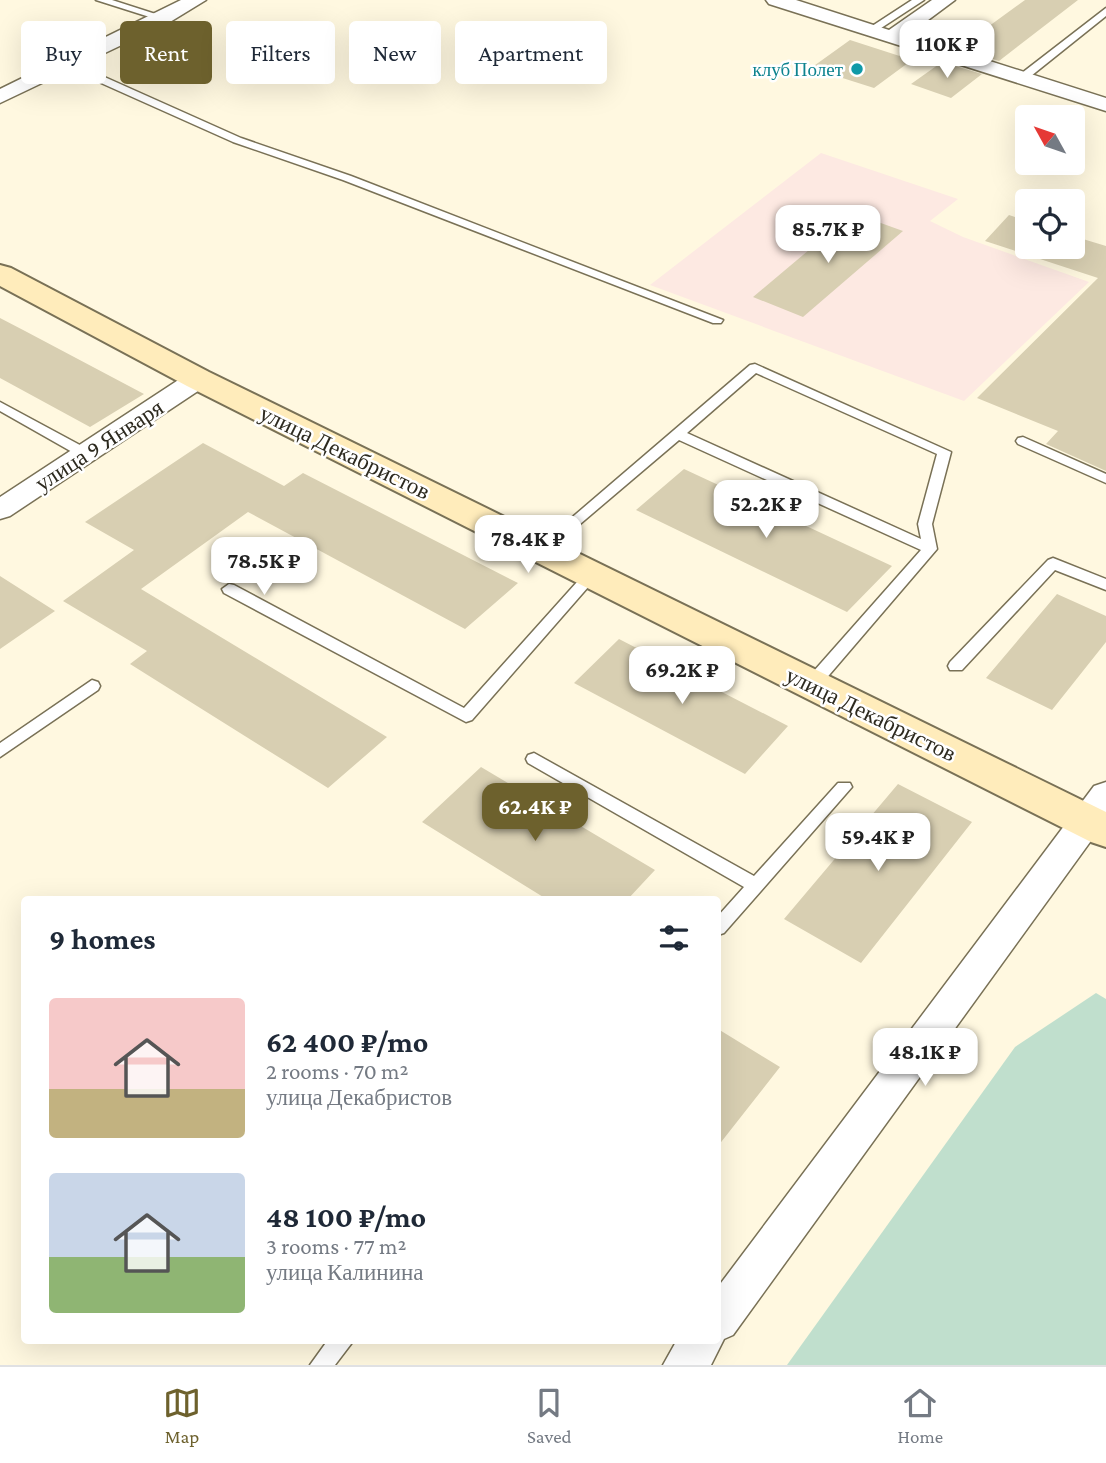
<!DOCTYPE html>
<meta charset="utf-8">
<style>
:root{--surface:#fff;--page:#f2f2f3;--text:#1f2937;--muted:#747a83;--line:#e0e1e3;--accent:#6d612d}
body{margin:0;font-family:"Crimson Pro",serif;background:var(--page);color:var(--text);height:100vh;display:flex;flex-direction:column;font-size:26px;white-space:nowrap}
*{box-sizing:border-box;margin:0}
p{font-size:23px;color:var(--muted)}
.icon{flex:none;width:38px;height:38px;fill:none;stroke:currentColor;stroke-width:2;stroke-linecap:round;stroke-linejoin:round}
.map{position:relative;flex:1;overflow:hidden}
.sheet{position:absolute;left:21px;top:896px;width:700px;height:448px;display:flex;flex-direction:column;background:var(--surface);border-radius:7px;box-shadow:0 7px 28px #0002}
.sheet>*{flex:none}
.guide{position:absolute;left:21px;top:21px;width:700px;height:63px;display:flex;gap:14px}
.needle{width:46px;rotate:310deg}
.fabs{position:absolute;left:1015px;top:105px;display:grid;gap:14px}
.fabs a{display:grid;place-items:center;width:70px;height:70px;border-radius:7px;background:var(--surface);box-shadow:0 7px 28px #0002;font-size:35px}
.price{position:absolute;translate:-50% -60px;padding:0 16px;border-radius:14px;background:#fff;color:#222;font-size:23px;line-height:46px;filter:drop-shadow(0 2px 4px #0008)}
.price::after{content:'';position:absolute;left:50%;top:42px;width:21px;height:16px;margin-left:-10px;background:inherit;clip-path:polygon(0 0,100% 0,50% 100%)}
.price.selected{background:var(--accent);color:#fff}
ul{padding:0;list-style:none}
li{display:flex;align-items:center;gap:21px;height:175px;padding:0 28px}
li span{display:grid;place-items:center;flex:none;width:196px;height:140px;border-radius:7px;color:#555}
li>.icon{margin-inline-start:auto}
span .icon{width:84px;height:84px;fill:#fffc;stroke-width:1}
li b{font-size:30px}
h2{display:flex;justify-content:space-between;align-items:center;height:84px;padding:0 28px;font-size:30px}
.chip{padding:0 24px;border-radius:7px;background:var(--surface);box-shadow:0 7px 28px #0002;font-size:24px;line-height:63px}
.chip.selected{background:var(--accent);color:#fff}
.tabs{display:flex;justify-content:space-around;align-items:center;height:98px;border-top:2px solid var(--line);background:var(--surface);font-size:19px;color:var(--muted)}
.tabs a{display:grid;justify-items:center;gap:4px}
.tabs .selected{color:var(--accent)}
.map>svg:first-child{display:block}
.education{fill:#fde9e2}
.green{fill:#c0dfcd}
.building{fill:#d8cfb2}
.lines{fill:none;stroke-linecap:round;stroke-linejoin:round}
.lane-casing{stroke:#797156;stroke-width:3}
.street-casing{stroke:#797156;stroke-width:3}
.secondary-casing{stroke:#797156;stroke-width:4}
.lane{fill:#fff;fill-rule:evenodd}
.street{fill:#fff;fill-rule:evenodd}
.secondary{fill:#ffecbb;fill-rule:evenodd}
.culture-dot{fill:#0f9aa8;stroke:#fff;stroke-width:2.5}
.labels{text-anchor:middle;stroke-width:5;stroke-linejoin:round;paint-order:stroke}
.far-culture-label{font-size:19px;fill:#0d838f;stroke:#fff;text-anchor:end}
.street-label{font-size:23px;fill:#2d2a1f;stroke:#fff}
</style>
<div class="map">
<svg width="1106" height="1365" viewBox="0 0 1106 1365">
<rect width="100%" height="100%" fill="#fff8e0"/>
<path class="education" d="M 821,153 L 958,199 L 930,221 L 963,237 L 1089,282 L 964,401 L 650,285 Z"/>
<path class="green" d="M 1096,993 L 1106,999 L 1106,1365 L 787,1365 L 1015,1047 Z"/>
<path class="building" d="M 1025,0 L 1078,0 L 999,61 L 959,48 Z
M 850,40 L 912,60 L 874,88 L 811,68 Z
M 942,62 L 982,74 L 951,98 L 911,84 Z
M 853,213 L 903,231 L 803,317 L 753,297 Z
M 1009,215 L 1027,221 L 1027,247 L 1073,247 L 1073,236 L 1106,246 L 1106,471 L 1046,444 L 1058,431 L 977,398 L 1098,278 L 985,241 Z
M 0,318 L 25,331 L 144,394 L 90,427 L 0,378 Z
M 203,443 L 284,486 L 303,473 L 518,583 L 465,629 L 248,512 L 141,589 L 387,737 L 328,788 L 130,664 L 147,651 L 63,601 L 134,550 L 85,522 Z
M 684,469 L 892,566 L 847,612 L 636,510 Z
M 0,576 L 55,611 L 0,649 Z
M 1057,594 L 1106,616 L 1106,642 L 1052,710 L 986,678 Z
M 619,639 L 788,726 L 745,774 L 574,683 Z
M 481,767 L 655,870 L 627,900 L 548,900 L 422,822 Z
M 898,784 L 972,822 L 861,963 L 784,919 Z
M 718,1029 L 780,1067 L 718,1146 Z"/>
<g class="lines">
<defs>
<path id="lane" d="M 96,0 L 112,0 L 168,18 L 159,20 Z
M 912,0 L 924,0 L 875,32 L 866,30 Z
M 1106,8 L 1106,16 L 1026,80 L 1018,80 L 1018,76 Z
M 63,62 L 71,62 L 241,138 L 351,176 L 723,320 L 721,323 L 713,323 L 343,180 L 233,142 L 63,66 Z
M 755,364 L 951,452 L 932,524 L 937,549 L 818,688 L 812,690 L 804,684 L 806,680 L 921,550 L 679,440 L 546,553 L 541,555 L 534,550 L 750,365 ZM 756,373 L 937,454 L 918,524 L 921,539 L 687,433 Z
M 0,402 L 91,451 L 93,454 L 86,458 L 81,457 L 0,411 Z
M 1023,437 L 1106,474 L 1106,483 L 1018,444 L 1016,441 L 1018,438 Z
M 1053,558 L 1106,579 L 1106,590 L 1055,570 L 962,670 L 950,670 L 948,666 L 950,662 L 1048,560 Z
M 591,570 L 598,575 L 596,578 L 472,720 L 466,722 L 224,593 L 222,589 L 229,584 L 234,585 L 464,708 L 586,572 Z
M 92,680 L 98,682 L 100,686 L 98,690 L 0,757 L 0,743 Z
M 534,753 L 754,876 L 838,783 L 850,783 L 852,787 L 724,933 L 718,935 L 718,916 L 744,887 L 528,763 L 526,759 L 528,755 Z
M 328,1340 L 354,1340 L 335,1365 L 310,1365 Z"/>
<path id="street" d="M 181,0 L 206,0 L 170,22 L 0,103 L 0,89 Z
M 766,0 L 796,0 L 889,30 L 932,0 L 955,0 L 908,35 L 1106,98 L 1106,111 L 769,4 Z
M 198,371 L 207,373 L 211,379 L 207,385 L 10,516 L 0,519 L 0,497 L 189,373 Z
M 1106,782 L 1106,820 L 733,1335 L 724,1339 L 711,1365 L 663,1365 L 677,1340 L 718,1340 L 718,1287 L 1094,786 Z"/>
<path id="secondary" d="M 0,265 L 11,268 L 209,372 L 1106,812 L 1106,847 L 1091,842 L 187,386 L 0,286 Z"/>
</defs>
<use href="#lane" class="lane-casing"/>
<use href="#street" class="street-casing"/>
<use href="#secondary" class="secondary-casing"/>
<use href="#lane" class="lane"/>
<use href="#street" class="street"/>
<use href="#secondary" class="secondary"/>
</g>
<circle class="culture-dot" cx="857" cy="69" r="7"/>
<g class="labels">
<g class="far-culture-label">
<text x="843" y="76">клуб Полет</text>
</g>
<g class="street-label">
<text transform="translate(99 445) rotate(-33)" y="8">улица 9 Января</text>
<text transform="translate(345 452) rotate(26)" y="8">улица Декабристов</text>
<text transform="translate(871 714) rotate(26)" y="8">улица Декабристов</text>
</g>
</g>
</svg>
<div class="fabs">
<a><svg class="needle" viewBox="-14 -14 28 28"><path d="M0-13l5 13h-10z" fill="#e53935"/><path d="M0 13l5-13h-10z" fill="#747a83"/></svg></a>
<a><svg class="icon" aria-label="locate" viewBox="0 0 24 24"><circle cx="12" cy="12" r="6"/><path d="M12 2v4M12 18v4M2 12h4M18 12h4"/></svg></a>
</div>
<b class="price" style="left:947px;top:80px">110K ₽</b>
<b class="price" style="left:828px;top:265px">85.7K ₽</b>
<b class="price" style="left:766px;top:540px">52.2K ₽</b>
<b class="price" style="left:528px;top:575px">78.4K ₽</b>
<b class="price" style="left:264px;top:597px">78.5K ₽</b>
<b class="price" style="left:682px;top:706px">69.2K ₽</b>
<b class="price selected" style="left:535px;top:843px">62.4K ₽</b>
<b class="price" style="left:878px;top:873px">59.4K ₽</b>
<b class="price" style="left:925px;top:1088px">48.1K ₽</b>
<div class="guide">
<a class="chip">Buy</a>
<a class="chip selected">Rent</a>
<a class="chip">Filters</a>
<a class="chip">New</a>
<a class="chip">Apartment</a>
</div>
<section class="sheet">
<h2>9 homes<svg class="icon" aria-label="filters" viewBox="0 0 24 24"><path d="M4 7h16M4 17h16"/><circle cx="9" cy="7" r="2"/><circle cx="15" cy="17" r="2"/></svg></h2>
<ul>
<li><span style="background:linear-gradient(#f6c9c9 65%,#c2b280 0)"><svg class="icon" aria-label="home" viewBox="0 0 24 24"><path d="M3 11l9-7 9 7M6 9v11h12V9"/></svg></span><div><b>62 400 ₽/mo</b><p>2 rooms · 70 m²</p><p>улица Декабристов</p></div></li>
<li><span style="background:linear-gradient(#c9d6e8 60%,#8fb573 0)"><svg class="icon" aria-label="home" viewBox="0 0 24 24"><path d="M3 11l9-7 9 7M6 9v11h12V9"/></svg></span><div><b>48 100 ₽/mo</b><p>3 rooms · 77 m²</p><p>улица Калинина</p></div></li>
</ul>
</section>
</div>
<nav class="tabs">
<a class="selected"><svg class="icon" aria-label="map" viewBox="0 0 24 24"><path d="M3 6l6-2 6 2 6-2v14l-6 2-6-2-6 2zM9 4v14M15 6v14"/></svg>Map</a>
<a><svg class="icon" aria-label="saved" viewBox="0 0 24 24"><path d="M7 4h10v16l-5-4-5 4z"/></svg>Saved</a>
<a><svg class="icon" aria-label="home" viewBox="0 0 24 24"><path d="M3 11l9-7 9 7M6 9v11h12V9"/></svg>Home</a>
</nav>
